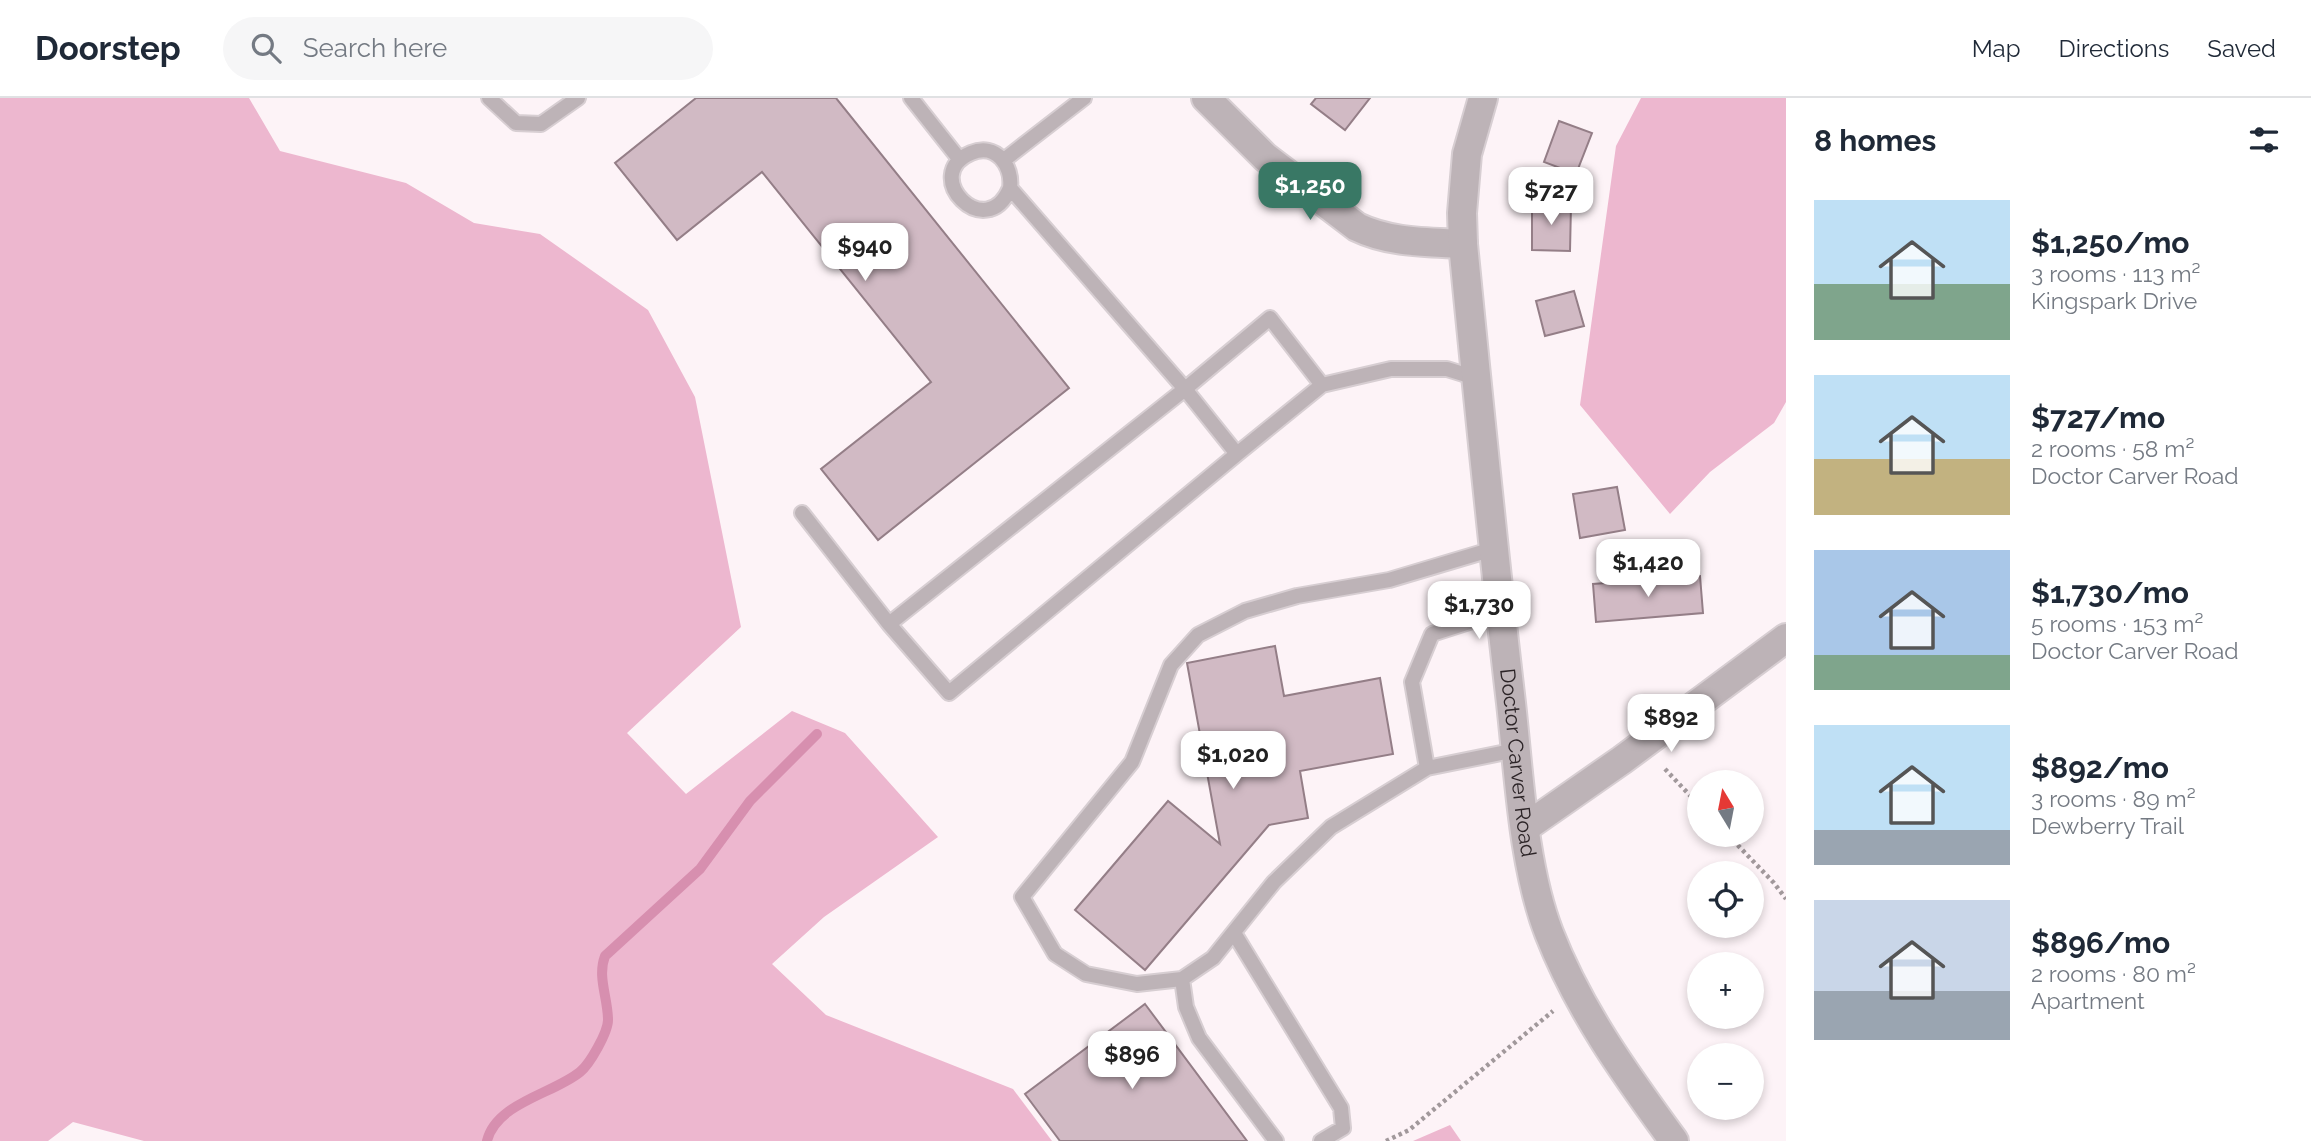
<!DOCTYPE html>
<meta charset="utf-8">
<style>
:root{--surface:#fff;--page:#f6f6f7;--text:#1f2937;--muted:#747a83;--line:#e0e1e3;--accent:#397865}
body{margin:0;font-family:Raleway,sans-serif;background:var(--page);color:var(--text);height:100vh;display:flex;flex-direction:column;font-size:26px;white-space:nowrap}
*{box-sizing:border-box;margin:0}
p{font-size:23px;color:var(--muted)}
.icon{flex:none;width:38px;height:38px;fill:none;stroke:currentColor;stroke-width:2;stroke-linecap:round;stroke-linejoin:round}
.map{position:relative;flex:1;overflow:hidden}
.details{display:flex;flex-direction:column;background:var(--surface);width:525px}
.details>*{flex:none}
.needle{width:46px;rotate:350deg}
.tools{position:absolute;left:1687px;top:672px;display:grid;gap:14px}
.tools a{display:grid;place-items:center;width:77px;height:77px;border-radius:50%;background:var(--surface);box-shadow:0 4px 10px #0003;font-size:35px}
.price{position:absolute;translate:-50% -60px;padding:0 16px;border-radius:14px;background:#fff;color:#222;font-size:23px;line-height:46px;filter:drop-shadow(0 2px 4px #0008)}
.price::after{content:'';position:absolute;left:50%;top:42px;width:21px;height:16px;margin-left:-10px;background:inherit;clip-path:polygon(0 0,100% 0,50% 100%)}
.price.on{background:var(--accent);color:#fff}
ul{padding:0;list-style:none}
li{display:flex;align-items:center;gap:21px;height:175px;padding:0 28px}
li span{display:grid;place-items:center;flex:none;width:196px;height:140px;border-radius:0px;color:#555}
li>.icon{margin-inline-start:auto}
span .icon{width:84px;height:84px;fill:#fffc;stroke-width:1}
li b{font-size:30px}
h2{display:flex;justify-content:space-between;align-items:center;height:84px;padding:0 28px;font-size:30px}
header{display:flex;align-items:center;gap:42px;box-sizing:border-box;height:98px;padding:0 35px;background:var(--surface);border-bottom:2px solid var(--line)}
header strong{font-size:33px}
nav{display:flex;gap:38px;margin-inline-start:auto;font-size:24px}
.search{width:490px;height:63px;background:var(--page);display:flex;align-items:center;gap:18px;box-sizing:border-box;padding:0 24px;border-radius:38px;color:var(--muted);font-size:26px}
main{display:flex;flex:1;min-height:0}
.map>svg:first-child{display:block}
.green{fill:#edb7cf}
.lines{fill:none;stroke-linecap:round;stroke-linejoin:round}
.stream{stroke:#d78faf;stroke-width:10}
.building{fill:#d1bac4;stroke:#947e87;stroke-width:2}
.service-casing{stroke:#d7ced2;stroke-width:18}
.minor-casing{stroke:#d7ced2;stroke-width:32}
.path{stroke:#a1989b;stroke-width:4.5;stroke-dasharray:3.5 3.5;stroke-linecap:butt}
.service{stroke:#bdb3b7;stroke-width:14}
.minor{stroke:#bdb3b7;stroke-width:28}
.labels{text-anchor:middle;stroke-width:5;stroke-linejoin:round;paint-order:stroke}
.street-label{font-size:21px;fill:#2c2427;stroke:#fff}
</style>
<header>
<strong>Doorstep</strong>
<div class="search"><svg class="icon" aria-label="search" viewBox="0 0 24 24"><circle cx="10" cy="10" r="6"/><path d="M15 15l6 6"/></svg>Search here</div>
<nav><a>Map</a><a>Directions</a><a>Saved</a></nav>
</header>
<main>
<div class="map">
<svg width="1786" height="1043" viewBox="0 0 1786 1043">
<rect width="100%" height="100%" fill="#fdf3f7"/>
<path class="green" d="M 0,0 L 249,0 L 280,53 L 406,85 L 474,125 L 540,136 L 648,212 L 695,299 L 741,529 L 627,635 L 686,696 L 792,613 L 845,635 L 938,739 L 824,819 L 772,866 L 826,917 L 1013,991 L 1052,1043 L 144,1043 L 73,1024 L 48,1043 L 0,1043 Z
M 1641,0 L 1786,0 L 1786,304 L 1774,325 L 1710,374 L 1670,416 L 1580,307 L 1616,48 Z
M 1450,1027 L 1461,1043 L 1413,1043 Z"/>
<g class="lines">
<path class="stream" d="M 487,1043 C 496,1005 553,996 580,974 C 590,966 608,934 608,922 C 608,900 597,879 605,858 L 700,771 L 750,703 L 817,636"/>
</g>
<path class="building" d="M 696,0 L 836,0 L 1069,290 L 878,442 L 821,371 L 931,284 L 762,74 L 677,142 L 615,65 Z
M 1316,0 L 1370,0 L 1345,32 L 1311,6 Z
M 1559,23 L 1592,35 L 1576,76 L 1544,64 Z
M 1532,106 L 1571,107 L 1570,153 L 1532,152 Z
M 1574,193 L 1584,228 L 1545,238 L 1536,203 Z
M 1617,389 L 1625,432 L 1580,440 L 1573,396 Z
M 1700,478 L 1703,515 L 1596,524 L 1593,486 Z
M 1275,548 L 1284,598 L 1380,580 L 1393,656 L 1300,673 L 1308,720 L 1269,727 L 1145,872 L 1075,812 L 1168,703 L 1220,746 L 1187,565 Z
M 1145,906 L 1247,1043 L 1060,1043 L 1025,996 Z"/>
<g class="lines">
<defs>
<path id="service" d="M 489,0 L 516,25 L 541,26 L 578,0
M 911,0 L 960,62
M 1004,62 L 1084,0
M 1322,287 L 1391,271 L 1447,271 L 1476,280
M 802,415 L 889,526 L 1185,291 L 1270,220 L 1322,287 L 1237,356 L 1185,291 L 1010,90 C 1013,68 996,44 971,55 C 919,77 986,147 1010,90
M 1500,514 L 1432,536 L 1412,584 L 1427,670 L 1516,652
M 889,526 L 949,595 L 1237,356
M 1427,670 L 1331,729 L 1274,784 L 1213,860 L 1182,881 L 1137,886 L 1086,876 L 1055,856 L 1022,799 L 1132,664 L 1171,567 L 1198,537 L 1245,513 L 1297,498 L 1389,482 L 1493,451
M 1234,835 L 1341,1010 L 1343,1030 L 1321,1043
M 1182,881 L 1186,909 L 1199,940 L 1276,1043"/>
<g id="minor">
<path d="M 1206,0 L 1265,59 L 1357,129 C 1390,145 1427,144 1463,146"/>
<path id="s1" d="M 1483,0 L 1467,56 L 1462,115 L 1463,146 C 1478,299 1493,452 1511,605 C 1519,676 1523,768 1549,835 C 1579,912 1625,976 1674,1043"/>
<path d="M 1526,729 L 1622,662 L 1786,540"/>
</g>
</defs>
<use href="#service" class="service-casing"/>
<use href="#minor" class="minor-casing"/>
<path class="path" d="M 1665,671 L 1699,707
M 1728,737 L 1774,785 L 1786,801
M 1386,1043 L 1409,1032 L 1553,913"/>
<use href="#service" class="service"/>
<use href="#minor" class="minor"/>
</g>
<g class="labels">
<g class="street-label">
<text dy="7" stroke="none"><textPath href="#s1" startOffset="670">Doctor Carver Road</textPath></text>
</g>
</g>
</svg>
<div class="tools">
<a><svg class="needle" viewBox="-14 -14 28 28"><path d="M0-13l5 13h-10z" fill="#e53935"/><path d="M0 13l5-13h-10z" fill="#747a83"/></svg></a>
<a><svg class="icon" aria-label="locate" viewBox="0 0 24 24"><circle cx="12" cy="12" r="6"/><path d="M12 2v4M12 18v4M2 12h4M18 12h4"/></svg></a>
<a>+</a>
<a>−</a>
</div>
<b class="price on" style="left:1310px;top:124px">$1,250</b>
<b class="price" style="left:1551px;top:129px">$727</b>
<b class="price" style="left:865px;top:185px">$940</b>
<b class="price" style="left:1648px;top:501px">$1,420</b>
<b class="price" style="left:1479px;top:543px">$1,730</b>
<b class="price" style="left:1671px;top:656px">$892</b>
<b class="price" style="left:1233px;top:693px">$1,020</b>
<b class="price" style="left:1132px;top:993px">$896</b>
</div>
<section class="details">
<h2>8 homes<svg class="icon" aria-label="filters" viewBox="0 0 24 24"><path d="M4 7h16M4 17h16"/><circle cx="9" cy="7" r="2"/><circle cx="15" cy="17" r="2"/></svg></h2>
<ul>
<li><span style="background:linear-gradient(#bfe0f5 60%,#7fa58c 0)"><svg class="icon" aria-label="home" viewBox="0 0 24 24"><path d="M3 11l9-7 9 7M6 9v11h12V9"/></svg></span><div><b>$1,250/mo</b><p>3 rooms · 113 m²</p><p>Kingspark Drive</p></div></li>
<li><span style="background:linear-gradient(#bfe0f5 60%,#c2b280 0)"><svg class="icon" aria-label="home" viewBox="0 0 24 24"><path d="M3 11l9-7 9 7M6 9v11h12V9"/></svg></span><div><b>$727/mo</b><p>2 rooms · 58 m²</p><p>Doctor Carver Road</p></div></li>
<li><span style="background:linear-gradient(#a9c7e8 75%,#7fa58c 0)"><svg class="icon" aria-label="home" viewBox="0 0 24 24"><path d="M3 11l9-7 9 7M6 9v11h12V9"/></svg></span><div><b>$1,730/mo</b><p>5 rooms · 153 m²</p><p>Doctor Carver Road</p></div></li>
<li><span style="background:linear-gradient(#bfe0f5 75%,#9aa5b1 0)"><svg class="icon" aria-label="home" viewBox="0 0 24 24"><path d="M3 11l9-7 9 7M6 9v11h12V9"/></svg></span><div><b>$892/mo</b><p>3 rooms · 89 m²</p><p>Dewberry Trail</p></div></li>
<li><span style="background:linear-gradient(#c9d6e8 65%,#9aa5b1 0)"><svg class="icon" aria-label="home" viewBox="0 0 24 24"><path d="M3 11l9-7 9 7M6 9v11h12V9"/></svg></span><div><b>$896/mo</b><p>2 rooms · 80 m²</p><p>Apartment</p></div></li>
</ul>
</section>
</main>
